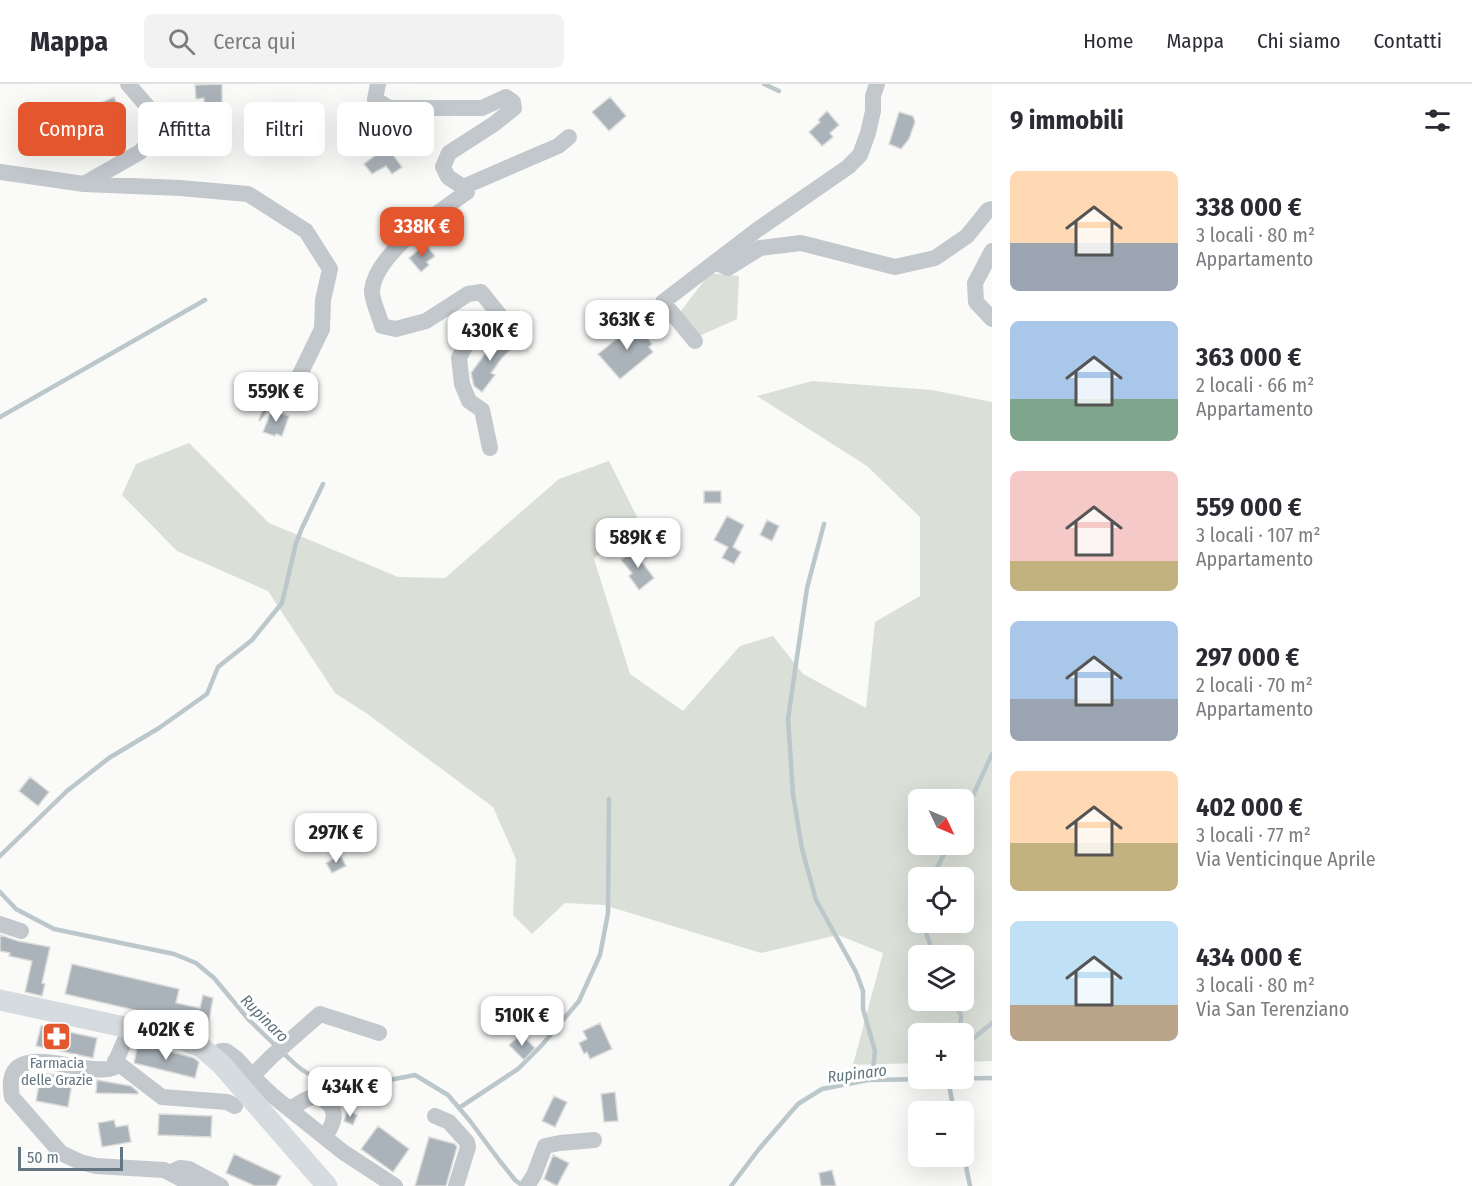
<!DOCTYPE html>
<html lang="it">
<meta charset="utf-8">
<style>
:root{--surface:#fff;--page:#f2f2f3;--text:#2b2b33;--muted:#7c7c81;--line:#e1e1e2;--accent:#e4572e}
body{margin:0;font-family:"Fira Sans Condensed",sans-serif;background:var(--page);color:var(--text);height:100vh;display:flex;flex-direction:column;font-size:22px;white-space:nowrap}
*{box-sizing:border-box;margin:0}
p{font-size:20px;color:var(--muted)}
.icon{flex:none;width:33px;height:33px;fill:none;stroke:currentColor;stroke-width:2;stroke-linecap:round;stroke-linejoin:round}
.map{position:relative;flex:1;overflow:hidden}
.drawer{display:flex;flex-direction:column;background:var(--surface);width:480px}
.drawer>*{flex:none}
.top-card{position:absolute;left:18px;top:18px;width:570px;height:54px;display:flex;gap:12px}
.needle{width:39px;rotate:134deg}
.fabs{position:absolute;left:908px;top:705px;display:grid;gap:12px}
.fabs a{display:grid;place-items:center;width:66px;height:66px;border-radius:9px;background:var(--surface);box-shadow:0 6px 24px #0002;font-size:30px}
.scale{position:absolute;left:18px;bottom:15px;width:105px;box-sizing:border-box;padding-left:6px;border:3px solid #657683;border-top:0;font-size:16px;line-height:21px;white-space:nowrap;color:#657683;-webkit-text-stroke:4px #fff;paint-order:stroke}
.price{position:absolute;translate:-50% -51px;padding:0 14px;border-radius:12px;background:#fff;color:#222;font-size:20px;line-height:39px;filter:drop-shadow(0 2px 3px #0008)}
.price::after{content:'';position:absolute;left:50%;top:36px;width:18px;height:14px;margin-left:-9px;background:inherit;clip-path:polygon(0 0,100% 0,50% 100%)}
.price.active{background:var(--accent);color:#fff}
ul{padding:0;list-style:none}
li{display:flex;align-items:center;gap:18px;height:150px;padding:0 18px}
li span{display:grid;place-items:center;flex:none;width:168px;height:120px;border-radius:9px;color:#555}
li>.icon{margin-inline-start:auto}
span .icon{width:72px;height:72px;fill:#fffc;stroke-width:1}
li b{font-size:26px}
h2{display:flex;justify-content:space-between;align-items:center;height:72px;padding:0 18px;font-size:26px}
.pill{padding:0 21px;border-radius:9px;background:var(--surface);box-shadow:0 6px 24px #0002;font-size:21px;line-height:54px}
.pill.active{background:var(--accent);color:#fff}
header{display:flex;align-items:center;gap:36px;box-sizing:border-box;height:84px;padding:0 30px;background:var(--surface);border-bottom:2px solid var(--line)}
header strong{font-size:28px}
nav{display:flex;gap:33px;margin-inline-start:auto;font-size:21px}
.search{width:420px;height:54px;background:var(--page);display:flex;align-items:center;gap:15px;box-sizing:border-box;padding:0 21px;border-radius:9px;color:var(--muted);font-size:22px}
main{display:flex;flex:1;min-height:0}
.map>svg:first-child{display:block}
.green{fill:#dadfd7;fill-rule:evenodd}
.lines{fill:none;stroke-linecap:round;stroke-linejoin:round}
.stream{stroke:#bbc7cb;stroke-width:4.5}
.building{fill:#aab3b9;stroke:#dcdcda;stroke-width:1.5}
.minor{stroke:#c3c8cc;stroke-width:16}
.major{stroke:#d6dbdf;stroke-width:21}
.labels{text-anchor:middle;stroke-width:6;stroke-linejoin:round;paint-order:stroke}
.poi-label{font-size:15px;fill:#657683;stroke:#fff}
.water-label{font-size:16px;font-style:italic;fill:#60757c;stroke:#fff}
</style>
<header>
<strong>Mappa</strong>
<div class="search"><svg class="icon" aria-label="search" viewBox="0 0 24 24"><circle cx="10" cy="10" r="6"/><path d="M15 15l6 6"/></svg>Cerca qui</div>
<nav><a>Home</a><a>Mappa</a><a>Chi siamo</a><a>Contatti</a></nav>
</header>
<main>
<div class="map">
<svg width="992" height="1102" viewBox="0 0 992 1102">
<rect width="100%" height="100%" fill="#fafaf8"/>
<path class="green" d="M 710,189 L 739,192 L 737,235 L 695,254 L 677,232 Z
M 812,297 L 932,306 L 992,318 L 992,977 L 963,978 L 963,950 L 918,950 L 918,979 L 853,981 L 883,869 L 838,851 L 761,869 L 604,821 L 565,819 L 532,850 L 513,831 L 516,775 L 493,723 L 366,629 L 335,609 L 268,507 L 177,467 L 122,411 L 136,380 L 189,359 L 269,439 L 398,493 L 445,494 L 559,395 L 609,377 L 637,433 L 594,475 L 630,590 L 683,627 L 740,562 L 773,552 L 803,590 L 866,624 L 875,538 L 920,512 L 920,433 L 867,382 L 757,312 ZM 918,716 L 963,716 L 963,760 L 918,760 ZM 918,794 L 963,794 L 963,838 L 918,838 ZM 918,872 L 963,872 L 963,916 L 918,916 Z"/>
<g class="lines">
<path class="stream" d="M 764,0 L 779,7
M 0,333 L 205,216
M 824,440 L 807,504 L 788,635 L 793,710 L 802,765 L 816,816 L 856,888 L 863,907 L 863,925 L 875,967 L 872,996
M 963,733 L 992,670
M 0,772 L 67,707 L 109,674 L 159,644 L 207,610 L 218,583 L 252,556 L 282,519 L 296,459 L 302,444 L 323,400
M 932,794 L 949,760
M 0,808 L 16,825 L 54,845 L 174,870 L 196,879 L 214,894 L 249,936 L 276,962
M 925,838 L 927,852 L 935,872
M 954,916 L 961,932 L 960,950
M 963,963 L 992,939
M 282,968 C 289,974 296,982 304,987 C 337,1010 378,998 415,991 L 448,1011 L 470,1037 L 499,1076 L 515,1096 L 523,1102
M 948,995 L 954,1028
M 459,1024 L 518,985 L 542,961 L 579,917 L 600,871 L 608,829 L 609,715
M 963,1068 L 970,1102
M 731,1102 L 759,1065 L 798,1020 L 822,1005 L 868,996 L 992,994"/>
</g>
<path class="building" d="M 222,0 L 222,20 L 204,21 L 204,14 L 196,15 L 195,1 Z
M 114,13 L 124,34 L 101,44 L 91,23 Z
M 610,13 L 626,32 L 609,47 L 592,28 Z
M 827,27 L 839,41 L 830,49 L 833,53 L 822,62 L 809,48 L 820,38 L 818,36 Z
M 899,28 L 913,32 L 915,38 L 909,55 L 901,65 L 889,60 Z
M 388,64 L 402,83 L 392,90 L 386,82 L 372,90 L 364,80 L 381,67 Z
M 425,160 L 435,172 L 427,178 L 429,181 L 421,188 L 409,174 Z
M 639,237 L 647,247 L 644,249 L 652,260 L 649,263 L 653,268 L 620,295 L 598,270 Z
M 502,250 L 513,263 L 502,274 L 491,289 L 495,291 L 482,308 L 474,302 L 471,289 L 490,263 L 488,260 L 498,251 Z
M 276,300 L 282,304 L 277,316 L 260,337 L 259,336 L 268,308 Z
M 272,325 L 289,332 L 282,352 L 276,350 L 275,352 L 263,348 Z
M 704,407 L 721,407 L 721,419 L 704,419 Z
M 727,432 L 744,441 L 733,463 L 741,468 L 734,480 L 722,474 L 728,463 L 714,456 Z
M 767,436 L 779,442 L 772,457 L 760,451 Z
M 636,465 L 644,475 L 642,478 L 654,494 L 639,506 L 629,492 L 632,489 L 621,476 Z
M 30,693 L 49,708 L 38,722 L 19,707 Z
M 340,771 L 346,782 L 332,789 L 326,779 Z
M 0,851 L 18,857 L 50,863 L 42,899 L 45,900 L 42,912 L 25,908 L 32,877 L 9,872 L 10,869 L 0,867 Z
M 72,880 L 179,905 L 176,919 L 200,924 L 203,911 L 213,914 L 208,943 L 65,910 Z
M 600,939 L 612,965 L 590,975 L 587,968 L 584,970 L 579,959 L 587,955 L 583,947 Z
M 41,942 L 97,954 L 93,974 L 36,962 Z
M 521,950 L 535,964 L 524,976 L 509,961 Z
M 138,959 L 194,974 L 199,978 L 195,994 L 134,979 Z
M 41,989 L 73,993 L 68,1023 L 36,1017 Z
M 97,996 L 131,1002 L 138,1008 L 138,1010 L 96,1009 Z
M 615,1008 L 618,1037 L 604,1038 L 601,1010 Z
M 554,1012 L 567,1018 L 555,1043 L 542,1037 Z
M 348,1026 L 357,1031 L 353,1041 L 344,1037 Z
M 159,1030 L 212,1032 L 211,1053 L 158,1051 Z
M 114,1036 L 116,1043 L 128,1041 L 131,1058 L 102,1063 L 98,1039 Z
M 378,1042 L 409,1065 L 393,1088 L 361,1065 Z
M 429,1053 L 455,1060 L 457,1063 L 446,1102 L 415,1102 Z
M 234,1070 L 281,1092 L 276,1102 L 255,1102 L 226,1089 Z
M 553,1071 L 569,1079 L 557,1102 L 544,1095 Z
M 832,1086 L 836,1102 L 821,1102 L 819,1089 Z"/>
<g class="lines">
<path class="minor" d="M 378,0 L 375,15 L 389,24 L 482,24 L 506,13 L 513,18 L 514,24 L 494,40 L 449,69 L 443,83 L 448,93 L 463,103 L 467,108 C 439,128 376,169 372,206 C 371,215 380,233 382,242 L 396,245 L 426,237 L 468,210 L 481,208 L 506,239 L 475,243 L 459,274 L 462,300 L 469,317 L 482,326 L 490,364
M 0,88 L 84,100 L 180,104 L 248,110 L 306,147 L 330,185 L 323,216 L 322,245 L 287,317
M 84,100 L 140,68 L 157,50 L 153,29 L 128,0
M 463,103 L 558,62 L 569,53
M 992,167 L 975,199 L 976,218 L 992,235
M 715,178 L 728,184 L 760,164 L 801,159 L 895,183 L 935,174 L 967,152 L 988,126 L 992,125
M 695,257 L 663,218 L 757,146 L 848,83 L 860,71 L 868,49 L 873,27 L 873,12 L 877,0
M 0,840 L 21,847
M 130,944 L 113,984 C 84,994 0,949 12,1013 L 61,1069 L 80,1078 L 96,1082 L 164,1086 L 195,1102
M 212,971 L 221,967 L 226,967 L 237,975 L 252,992 L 273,1012 L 343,1068 L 395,1102
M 115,977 L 162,1013 L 227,1018 L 235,1022
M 252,992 L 271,973 L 320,930 L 379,949
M 290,1025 C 297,1021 307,1013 315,1013 C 320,1013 325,1016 328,1019 C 339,1029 332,1042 325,1053
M 435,1032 L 449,1038 L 467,1058 L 468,1063 L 456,1102
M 170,1089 L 180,1084 L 189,1085 L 221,1102
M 527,1102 L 534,1091 L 545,1062 L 560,1059 L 594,1056"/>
<path class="major" d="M 0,916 L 184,956 L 201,963 L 221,980 L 327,1102"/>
</g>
<defs>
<symbol id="pharmacy-square" viewBox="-11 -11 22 22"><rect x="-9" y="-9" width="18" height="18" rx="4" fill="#e4572e" stroke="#fff"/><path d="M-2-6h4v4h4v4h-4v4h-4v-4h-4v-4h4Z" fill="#fff"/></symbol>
</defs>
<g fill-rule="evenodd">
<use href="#pharmacy-square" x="40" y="936" width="33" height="33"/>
</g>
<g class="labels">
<g class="poi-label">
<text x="57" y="984">Farmacia<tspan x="57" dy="17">delle Grazie</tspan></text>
</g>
<g class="water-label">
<text transform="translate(265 934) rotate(45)" y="6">Rupinaro</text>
<text transform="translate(857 989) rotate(-7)" y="6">Rupinaro</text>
</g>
</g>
</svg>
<div class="fabs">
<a><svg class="needle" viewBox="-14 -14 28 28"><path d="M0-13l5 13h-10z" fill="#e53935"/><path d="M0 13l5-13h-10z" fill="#7c7c81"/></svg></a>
<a><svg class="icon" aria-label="locate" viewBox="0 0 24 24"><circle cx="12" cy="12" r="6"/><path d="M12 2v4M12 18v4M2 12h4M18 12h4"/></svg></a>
<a><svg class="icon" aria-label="layers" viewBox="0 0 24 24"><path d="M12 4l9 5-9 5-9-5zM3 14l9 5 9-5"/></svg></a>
<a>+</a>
<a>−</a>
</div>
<div class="scale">50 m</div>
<b class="price active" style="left:422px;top:174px">338K €</b>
<b class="price" style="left:627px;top:267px">363K €</b>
<b class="price" style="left:490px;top:278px">430K €</b>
<b class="price" style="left:276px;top:339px">559K €</b>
<b class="price" style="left:638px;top:485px">589K €</b>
<b class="price" style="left:336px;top:780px">297K €</b>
<b class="price" style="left:522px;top:963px">510K €</b>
<b class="price" style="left:166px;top:977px">402K €</b>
<b class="price" style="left:350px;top:1034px">434K €</b>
<div class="top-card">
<a class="pill active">Compra</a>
<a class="pill">Affitta</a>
<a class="pill">Filtri</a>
<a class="pill">Nuovo</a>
</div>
</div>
<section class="drawer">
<h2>9 immobili<svg class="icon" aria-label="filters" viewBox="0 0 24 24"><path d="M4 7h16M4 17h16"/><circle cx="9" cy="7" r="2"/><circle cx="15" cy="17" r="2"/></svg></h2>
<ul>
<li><span style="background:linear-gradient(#ffd9b3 60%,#9aa5b1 0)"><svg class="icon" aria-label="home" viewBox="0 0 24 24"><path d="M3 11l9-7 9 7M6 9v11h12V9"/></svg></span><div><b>338 000 €</b><p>3 locali · 80 m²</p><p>Appartamento</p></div></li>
<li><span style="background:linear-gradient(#a9c7e8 65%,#7fa58c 0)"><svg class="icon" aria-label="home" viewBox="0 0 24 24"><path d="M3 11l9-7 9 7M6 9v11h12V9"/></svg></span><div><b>363 000 €</b><p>2 locali · 66 m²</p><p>Appartamento</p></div></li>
<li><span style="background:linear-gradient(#f6c9c9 75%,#c2b280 0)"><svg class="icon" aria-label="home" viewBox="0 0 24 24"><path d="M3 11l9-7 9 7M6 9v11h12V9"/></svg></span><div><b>559 000 €</b><p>3 locali · 107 m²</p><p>Appartamento</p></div></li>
<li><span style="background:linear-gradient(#a9c7e8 65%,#9aa5b1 0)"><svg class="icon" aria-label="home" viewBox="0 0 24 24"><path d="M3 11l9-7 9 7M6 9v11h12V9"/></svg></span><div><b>297 000 €</b><p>2 locali · 70 m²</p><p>Appartamento</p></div></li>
<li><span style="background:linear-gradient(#ffd9b3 60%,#c2b280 0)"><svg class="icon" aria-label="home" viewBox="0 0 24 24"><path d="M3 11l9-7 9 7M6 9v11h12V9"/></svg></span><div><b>402 000 €</b><p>3 locali · 77 m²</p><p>Via Venticinque Aprile</p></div></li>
<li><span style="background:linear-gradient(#bfe0f5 70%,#b9a48a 0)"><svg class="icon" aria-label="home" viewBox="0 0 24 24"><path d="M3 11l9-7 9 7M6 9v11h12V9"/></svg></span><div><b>434 000 €</b><p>3 locali · 80 m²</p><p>Via San Terenziano</p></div></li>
</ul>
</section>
</main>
